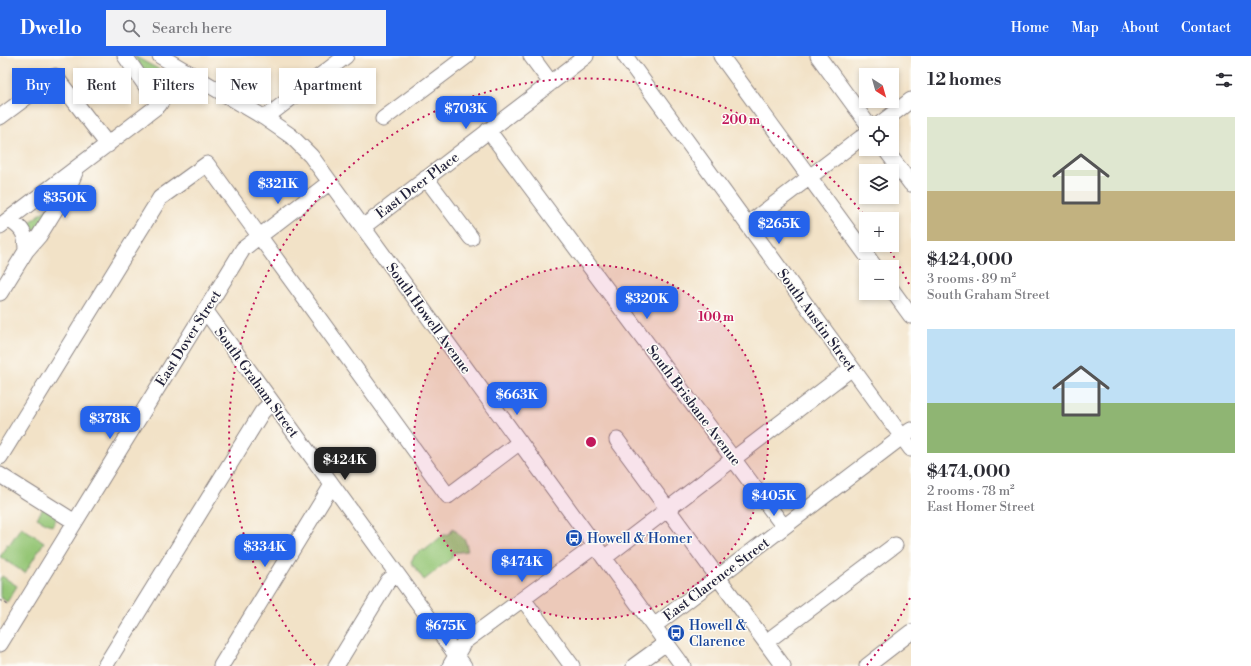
<!DOCTYPE html>
<meta charset="utf-8">
<style>
:root{--surface:#fff;--page:#f2f2f3;--text:#2b2b33;--muted:#7c7c81;--accent:#2563eb}
body{margin:0;font-family:"Libre Bodoni",serif;background:var(--page);color:var(--text);height:100vh;display:flex;flex-direction:column;font-size:15px;white-space:nowrap}
*{box-sizing:border-box;margin:0}
p{font-size:13px;color:var(--muted)}
.icon{flex:none;width:22px;height:22px;fill:none;stroke:currentColor;stroke-width:2;stroke-linecap:round;stroke-linejoin:round}
.map{position:relative;flex:1;overflow:hidden}
.side{display:flex;flex-direction:column;background:var(--surface);width:340px}
.side>*{flex:none}
.top-card{position:absolute;left:12px;top:12px;width:380px;height:36px;display:flex;gap:8px}
.needle{width:26px;rotate:143deg}
.fabs{position:absolute;left:859px;top:12px;display:grid;gap:8px}
.fabs a{display:grid;place-items:center;width:40px;height:40px;border-radius:0px;background:var(--surface);box-shadow:0 2px 6px #0003;font-size:20px}
.price{position:absolute;translate:-50% -34px;padding:0 9px;border-radius:8px;background:var(--accent);color:#fff;font-size:13px;line-height:26px;filter:drop-shadow(0 1px 2px #0008)}
.price::after{content:'';position:absolute;left:50%;top:24px;width:12px;height:9px;margin-left:-6px;background:inherit;clip-path:polygon(0 0,100% 0,50% 100%)}
.price.current{background:#222;color:#fff}
ul{padding:0;list-style:none}
li{display:grid;align-content:center;gap:8px;height:212px;padding:0 16px}
li span{display:grid;place-items:center;height:124px;border-radius:0px;color:#555}
li>.icon{margin-inline-start:auto}
span .icon{width:72px;height:72px;fill:#fffc;stroke-width:1}
li b{font-size:17px}
h2{display:flex;justify-content:space-between;align-items:center;height:48px;padding:0 16px;font-size:17px}
.chip{padding:0 14px;border-radius:0px;background:var(--surface);box-shadow:0 2px 6px #0003;font-size:14px;line-height:36px}
.chip.current{background:var(--accent);color:#fff}
header{display:flex;align-items:center;gap:24px;box-sizing:border-box;height:56px;padding:0 20px;background:var(--accent);color:#fff}
header strong{font-size:19px}
nav{display:flex;gap:22px;margin-inline-start:auto;font-size:14px}
.search{width:280px;height:36px;background:var(--page);display:flex;align-items:center;gap:10px;box-sizing:border-box;padding:0 14px;border-radius:0px;color:var(--muted);font-size:15px}
main{display:flex;flex:1;min-height:0}
.map>svg:first-child{display:block}
.green{fill:#95c676;stroke:#5c7458}
.lines{fill:none;stroke-linecap:round;stroke-linejoin:round}
.minor-casing{stroke:#8a8281;stroke-width:17}
.path{stroke:#8a8281;stroke-width:2;stroke-dasharray:3 3;stroke-linecap:butt}
.minor{stroke:#fff;stroke-width:15}
.ring{fill:none;stroke:#c2185b;stroke-width:2;stroke-dasharray:2 4}
.labels{text-anchor:middle;stroke-width:3;stroke-linejoin:round;paint-order:stroke}
.street-label{font-size:14px;fill:#22223b;stroke:#fdfcf7}
.transit-label{font-size:14px;fill:#164399;stroke:#fdfcf7;text-anchor:start}
.centre{fill:#c2185b;stroke:#fdfcf7;stroke-width:2}
.ring-label{font-size:12px;text-anchor:middle;font-weight:bold;fill:#c2185b;stroke:#fdfcf7;stroke-width:3;stroke-linejoin:round;paint-order:stroke}
</style>
<header>
<strong>Dwello</strong>
<div class="search"><svg class="icon" aria-label="search" viewBox="0 0 24 24"><circle cx="10" cy="10" r="6"/><path d="M15 15l6 6"/></svg>Search here</div>
<nav><a>Home</a><a>Map</a><a>About</a><a>Contact</a></nav>
</header>
<main>
<div class="map">
<svg width="911" height="610" viewBox="0 0 911 610">
<rect width="100%" height="100%" fill="#fdfcf7"/>
<filter id="ink" filterUnits="userSpaceOnUse"><feTurbulence type="fractalNoise" baseFrequency=".025" numOctaves="2"/><feDisplacementMap in="SourceGraphic" scale="8" xChannelSelector="R" yChannelSelector="G"/><feConvolveMatrix kernelMatrix="1 2 1 2 8 2 1 2 1" color-interpolation-filters="sRGB"/></filter>
<filter id="wash" filterUnits="userSpaceOnUse"><feTurbulence type="fractalNoise" baseFrequency=".012" numOctaves="4" result="noise"/><feDisplacementMap in="SourceGraphic" scale="16" xChannelSelector="R" yChannelSelector="G"/><feGaussianBlur stdDeviation="0.9" result="paint"/><feColorMatrix in="noise" values="0 0 0 0 0 0 0 0 0 0 0 0 0 0 0 0 0 1.4 0 .05"/><feComposite in="paint" operator="in"/></filter>
<g filter="url(#wash)">
<rect width="100%" height="100%" fill="#f2e2c7"/>
<path class="green" d="M 134,0 L 160,14 L 164,19 L 165,23 L 162,28 L 158,31 L 154,30 Z
M 54,147 L 35,175 L 29,167 Z
M 44,451 L 58,460 L 52,470 L 37,462 Z
M 21,471 L 44,486 L 25,517 L 0,501 L 7,488 L 9,489 Z
M 453,472 L 465,484 L 468,495 L 452,497 L 453,501 L 424,524 L 411,506 L 414,500 L 423,493 L 424,495 L 442,480 L 450,477 Z
M 2,520 L 17,530 L 7,546 L 0,541 L 0,523 Z"/>
</g>
<g filter="url(#ink)">
<g class="lines">
<defs>
<path id="minor" d="M 125,0 L 159,49
M 160,0 L 265,62 L 291,80 L 311,100 L 683,610
M 531,0 L 551,27
M 625,0 L 911,393
M 721,0 L 875,211
M 818,0 L 867,67
M 0,61 L 55,20 L 108,89
M 265,62 L 346,0
M 383,63 L 467,0
M 881,67 L 911,44
M 488,74 L 784,471
M 885,93 L 911,128
M 426,122 L 471,182
M 9,164 C 23,172 26,178 26,195
M 748,168 L 866,78
M 0,170 L 159,49 L 182,13
M 363,171 L 586,0
M 892,234 L 911,260
M 0,237 L 26,195 L 39,180 L 68,133 L 76,114
M 205,254 L 464,610
M 617,384 L 783,610
M 0,401 L 160,142 L 207,108 L 448,440 L 520,386
M 0,419 L 75,466
M 604,502 L 852,312
M 523,543 L 572,610
M 654,570 L 911,374
M 766,586 L 895,489
M 0,588 L 243,193 L 330,126
M 105,610 L 262,356 L 271,347
M 221,610 L 332,429
M 336,610 L 388,525 L 397,518
M 450,610 L 464,586 L 595,490
M 634,610 L 666,587
M 867,610 L 911,576"/>
</defs>
<use href="#minor" class="minor-casing"/>
<path class="path" d="M 0,544 L 8,549"/>
<use href="#minor" class="minor"/>
</g>
</g>
<circle cx="591" cy="386" r="177" fill="#c2185b" fill-opacity=".12"/>
<g class="ring">
<circle cx="591" cy="386" r="177"/>
<path d="M910 542A355 355 0 0 1 867 609M315 609A355 355 0 1 1 867 163M887 190A355 355 0 0 1 910 230"/>
</g>
<defs>
<symbol id="bus-disc" viewBox="-11 -11 22 22"><circle r="9.5" fill="#1a4fb4" stroke="#fdfcf7"/><path d="M-5-6H5V4H4V6H2V4H-2V6H-4V4H-5ZM-3.5-4V0h7V-4ZM-3.5 1.2v1.5H-2V1.2ZM2 1.2v1.5H3.5V1.2Z" fill="#fff"/></symbol>
</defs>
<g fill-rule="evenodd">
<use href="#bus-disc" x="564" y="472" width="20" height="20"/>
<use href="#bus-disc" x="666" y="567" width="20" height="20"/>
</g>
<g class="labels">
<g class="street-label">
<text transform="translate(417 129) rotate(-37)" y="5">East Deer Place</text>
<text transform="translate(429 262) rotate(54)" y="5">South Howell Avenue</text>
<text transform="translate(817 264) rotate(54)" y="5">South Austin Street</text>
<text transform="translate(188 282) rotate(-58)" y="5">East Dover Street</text>
<text transform="translate(257 326) rotate(54)" y="5">South Graham Street</text>
<text transform="translate(694 349) rotate(53)" y="5">South Brisbane Avenue</text>
<text transform="translate(716 523) rotate(-37)" y="5">East Clarence Street</text>
</g>
<g class="transit-label">
<text x="587" y="487">Howell &amp; Homer</text>
<text x="689" y="574">Howell &amp;<tspan x="689" dy="16">Clarence</tspan></text>
</g>
</g>
<circle cx="591" cy="386" r="6" class="centre"/>
<g class="ring-label">
<text x="741" y="68">200 m</text>
<text x="716" y="265">100 m</text>
</g>
</svg>
<div class="fabs">
<a><svg class="needle" viewBox="-14 -14 28 28"><path d="M0-13l5 13h-10z" fill="#e53935"/><path d="M0 13l5-13h-10z" fill="#7c7c81"/></svg></a>
<a><svg class="icon" aria-label="locate" viewBox="0 0 24 24"><circle cx="12" cy="12" r="6"/><path d="M12 2v4M12 18v4M2 12h4M18 12h4"/></svg></a>
<a><svg class="icon" aria-label="layers" viewBox="0 0 24 24"><path d="M12 4l9 5-9 5-9-5zM3 14l9 5 9-5"/></svg></a>
<a>+</a>
<a>−</a>
</div>
<b class="price" style="left:466px;top:74px">$703K</b>
<b class="price" style="left:278px;top:149px">$321K</b>
<b class="price" style="left:65px;top:163px">$350K</b>
<b class="price" style="left:779px;top:189px">$265K</b>
<b class="price" style="left:647px;top:264px">$320K</b>
<b class="price" style="left:517px;top:360px">$663K</b>
<b class="price" style="left:110px;top:384px">$378K</b>
<b class="price current" style="left:345px;top:425px">$424K</b>
<b class="price" style="left:774px;top:461px">$405K</b>
<b class="price" style="left:265px;top:512px">$334K</b>
<b class="price" style="left:522px;top:527px">$474K</b>
<b class="price" style="left:446px;top:591px">$675K</b>
<div class="top-card">
<a class="chip current">Buy</a>
<a class="chip">Rent</a>
<a class="chip">Filters</a>
<a class="chip">New</a>
<a class="chip">Apartment</a>
</div>
</div>
<section class="side">
<h2>12 homes<svg class="icon" aria-label="filters" viewBox="0 0 24 24"><path d="M4 7h16M4 17h16"/><circle cx="9" cy="7" r="2"/><circle cx="15" cy="17" r="2"/></svg></h2>
<ul>
<li><span style="background:linear-gradient(#dfe7d0 60%,#c2b280 0)"><svg class="icon" aria-label="home" viewBox="0 0 24 24"><path d="M3 11l9-7 9 7M6 9v11h12V9"/></svg></span><div><b>$424,000</b><p>3 rooms · 89 m²</p><p>South Graham Street</p></div></li>
<li><span style="background:linear-gradient(#bfe0f5 60%,#8fb573 0)"><svg class="icon" aria-label="home" viewBox="0 0 24 24"><path d="M3 11l9-7 9 7M6 9v11h12V9"/></svg></span><div><b>$474,000</b><p>2 rooms · 78 m²</p><p>East Homer Street</p></div></li>
</ul>
</section>
</main>
